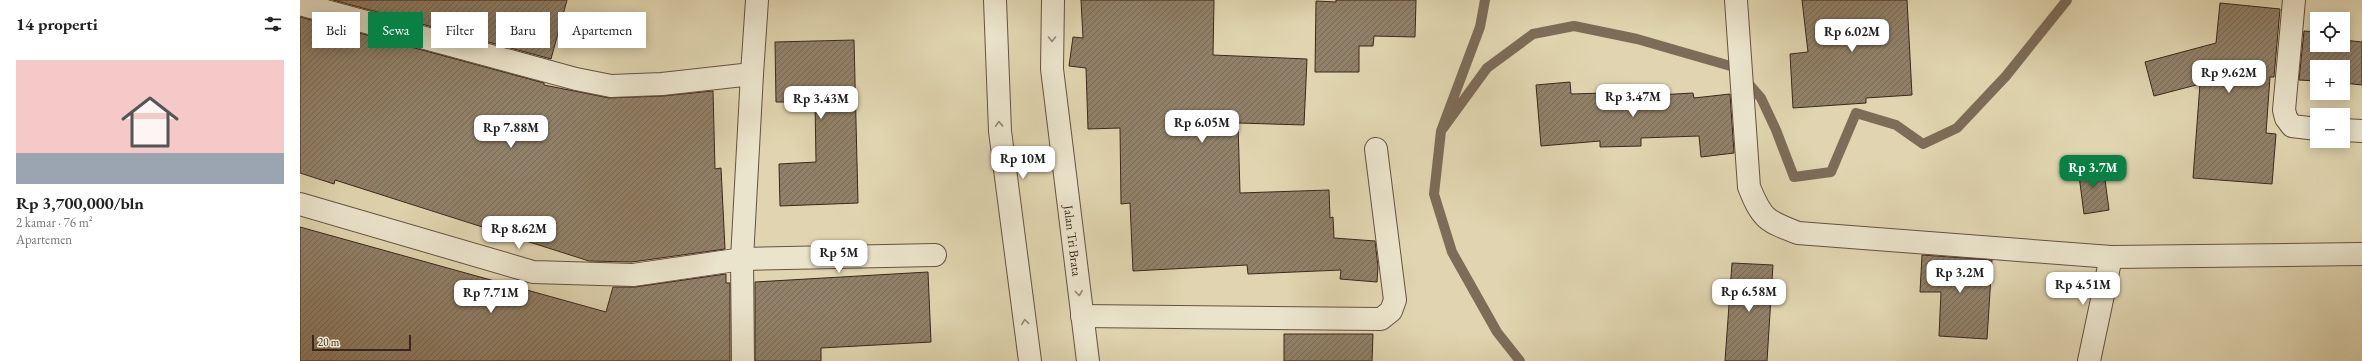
<!DOCTYPE html>
<html lang="id">
<meta charset="utf-8">
<style>
:root{--surface:#fff;--page:#f2f2f2;--text:#222;--muted:#767676;--line:#e0e0e0;--accent:#0b8043}
body{margin:0;font-family:"EB Garamond",serif;background:var(--page);color:var(--text);height:100vh;display:flex;flex-direction:column;font-size:15px;white-space:nowrap}
*{box-sizing:border-box;margin:0}
p{font-size:13px;color:var(--muted)}
.icon{flex:none;width:22px;height:22px;fill:none;stroke:currentColor;stroke-width:2;stroke-linecap:round;stroke-linejoin:round}
.map{position:relative;flex:1;overflow:hidden}
.drawer{display:flex;flex-direction:column;background:var(--surface);width:300px}
.drawer>*{flex:none}
.guide{position:absolute;left:12px;top:12px;width:380px;height:36px;display:flex;gap:8px}
.buttons{position:absolute;left:2010px;top:12px;display:grid;gap:8px}
.buttons a{display:grid;place-items:center;width:40px;height:40px;border-radius:0px;background:var(--surface);box-shadow:0 2px 10px #0003;font-size:20px}
.scale{position:absolute;left:12px;bottom:10px;width:99px;box-sizing:border-box;padding-left:4px;border:2px solid #3c271c;border-top:0;font-size:11px;line-height:14px;white-space:nowrap;color:#3c271c;-webkit-text-stroke:3px #ebe4cc;paint-order:stroke}
.price{position:absolute;translate:-50% -34px;padding:0 9px;border-radius:8px;background:#fff;color:#222;font-size:13px;line-height:26px;filter:drop-shadow(0 1px 2px #0008)}
.price::after{content:'';position:absolute;left:50%;top:24px;width:12px;height:9px;margin-left:-6px;background:inherit;clip-path:polygon(0 0,100% 0,50% 100%)}
.price.active{background:var(--accent);color:#fff}
ul{padding:0;list-style:none}
li{display:grid;align-content:center;gap:8px;height:212px;padding:0 16px}
li+li{border-top:1px solid var(--line)}
li span{display:grid;place-items:center;height:124px;border-radius:0px;color:#555}
li>.icon{margin-inline-start:auto}
span .icon{width:72px;height:72px;fill:#fffc;stroke-width:1}
li b{font-size:17px}
h2{display:flex;justify-content:space-between;align-items:center;height:48px;padding:0 16px;font-size:17px}
.tag{padding:0 14px;border-radius:0px;background:var(--surface);box-shadow:0 2px 10px #0003;font-size:14px;line-height:36px}
.tag.active{background:var(--accent);color:#fff}
main{display:flex;flex:1;min-height:0}
.map>svg:first-child{display:block}
.lines{fill:none;stroke-linecap:round;stroke-linejoin:round}
.stream{stroke:#7d6c57;stroke-width:10}
.building{fill:url(#building-hatch);stroke:#3c271c}
.minor-casing{stroke:#655241;stroke-width:24}
.minor{stroke:#ebe4cc;stroke-width:22}
.oneway{stroke:#948674}
.labels{text-anchor:middle;stroke-width:4;stroke-linejoin:round;paint-order:stroke}
.street-label{font-size:13px;fill:#3c271c;stroke:#ebe4cc}
</style>
<main>
<section class="drawer">
<h2>14 properti<svg class="icon" aria-label="filters" viewBox="0 0 24 24"><path d="M4 7h16M4 17h16"/><circle cx="9" cy="7" r="2"/><circle cx="15" cy="17" r="2"/></svg></h2>
<ul>
<li><span style="background:linear-gradient(#f6c9c9 75%,#9aa5b1 0)"><svg class="icon" aria-label="home" viewBox="0 0 24 24"><path d="M3 11l9-7 9 7M6 9v11h12V9"/></svg></span><div><b>Rp 3,700,000/bln</b><p>2 kamar · 76 m²</p><p>Apartemen</p></div></li>
</ul>
</section>
<div class="map">
<svg width="2062" height="361" viewBox="0 0 2062 361">
<defs>
<pattern id="building-hatch" width="6" height="6" patternUnits="userSpaceOnUse"><rect width="6" height="6" fill="#918169"/><path d="M-1 1l2-2M0 6l6-6M5 7l2-2" fill="none" stroke="#786a56"/></pattern>
</defs>
<rect width="100%" height="100%" fill="#e0d5b0"/>
<filter id="stains"><feTurbulence type="fractalNoise" baseFrequency=".005" numOctaves="4"/><feColorMatrix values="0 0 0 0 .2 0 0 0 0 .09 0 0 0 0 .02 0 0 0 .5 -.17"/></filter>
<radialGradient id="worn" r=".72"><stop offset=".6" stop-color="#630" stop-opacity="0"/><stop offset="1" stop-color="#630" stop-opacity=".3"/></radialGradient>
<g class="lines">
<path class="stream" d="M 1185,0 L 1180,27 L 1141,131 L 1134,194 L 1152,252 L 1197,332 L 1220,361
M 1141,131 L 1187,68 L 1233,34 L 1274,26 L 1337,39 L 1434,67 L 1461,98 L 1476,130 L 1494,177 L 1531,172 L 1556,113 L 1596,125 L 1623,144 L 1657,128 L 1706,76 L 1767,0"/>
</g>
<path class="building" d="M 33,0 L 267,0 L 251,59 Z
M 781,0 L 914,0 L 913,55 L 1007,59 L 1004,125 L 938,123 L 940,193 L 1029,190 L 1030,218 L 1033,217 L 1034,238 L 1075,241 L 1078,267 L 1077,282 L 1040,279 L 1041,270 L 948,274 L 947,265 L 833,271 L 830,203 L 821,204 L 820,128 L 788,129 L 786,68 L 769,66 L 773,37 L 783,38 Z
M 1036,0 L 1116,0 L 1115,37 L 1074,36 L 1073,46 L 1059,46 L 1059,72 L 1015,72 L 1016,1 L 1036,2 Z
M 1502,0 L 1607,0 L 1612,95 L 1566,98 L 1566,103 L 1493,108 L 1490,54 L 1508,52 Z
M 1920,3 L 1980,9 L 1974,77 L 1970,77 L 1966,133 L 1976,134 L 1972,184 L 1893,178 L 1900,84 L 1854,96 L 1845,62 L 1916,43 Z
M 0,17 L 244,83 L 244,85 L 309,98 L 363,96 L 413,91 L 415,169 L 421,168 L 425,249 L 332,262 L 289,261 L 35,180 L 34,184 L 0,173 Z
M 2004,31 L 2017,32 L 2017,45 L 2043,45 L 2043,40 L 2062,42 L 2062,85 L 2043,83 L 2043,67 L 2017,67 L 2017,81 L 1999,80 Z
M 554,40 L 558,203 L 480,206 L 479,164 L 516,162 L 515,102 L 476,102 L 475,42 Z
M 1270,82 L 1271,94 L 1340,92 L 1340,96 L 1393,93 L 1394,98 L 1430,94 L 1434,153 L 1401,157 L 1399,136 L 1341,138 L 1341,146 L 1300,147 L 1300,141 L 1241,146 L 1236,85 Z
M 1803,165 L 1809,210 L 1784,214 L 1778,168 Z
M 0,227 L 306,312 L 313,287 L 335,287 L 426,274 L 426,283 L 430,283 L 430,361 L 0,361 Z
M 1622,255 L 1692,260 L 1687,339 L 1639,336 L 1641,292 L 1620,292 Z
M 1432,263 L 1473,265 L 1467,361 L 1425,361 Z
M 628,272 L 631,342 L 521,348 L 521,361 L 455,361 L 455,282 Z
M 984,334 L 1073,334 L 1072,361 L 984,361 Z"/>
<g class="lines">
<defs>
<g id="minor">
<path d="M 695,0 L 700,131 L 730,361"/>
<path id="s1" d="M 753,0 L 752,69 L 788,361"/>
<path d="M 1436,0 L 1449,187 C 1462,219 1466,221 1498,233 L 1811,257 L 2062,254"/>
<path d="M 1994,0 L 1984,110 L 1986,118 L 1992,126 L 2017,129"/>
<path d="M 0,4 L 276,79 L 311,86 L 362,84 L 452,74 L 442,259 L 443,361"/>
<path d="M 452,74 L 457,0"/>
<path d="M 2043,130 L 2062,131"/>
<path d="M 0,204 L 233,272 L 333,275 L 442,259 L 635,255"/>
<path d="M 782,316 L 1081,319 L 1091,311 L 1095,300 L 1076,149"/>
<path d="M 1789,361 L 1811,257"/>
</g>
</defs>
<use href="#minor" class="minor-casing"/>
<use href="#minor" class="minor"/>
</g>
<defs><path id="oneway-chevron" d="M-2-3.5L2.5 0L-2 3.5" fill="none" stroke-width="1.6" stroke-linecap="round" stroke-linejoin="round"/></defs>
<g class="oneway">
<use href="#oneway-chevron" transform="translate(752 39) rotate(90)"/>
<use href="#oneway-chevron" transform="translate(699 124) rotate(-92)"/>
<use href="#oneway-chevron" transform="translate(779 293) rotate(83)"/>
<use href="#oneway-chevron" transform="translate(725 322) rotate(-98)"/>
</g>
<g class="labels">
<g class="street-label">
<text dy="5" stroke="none"><textPath href="#s1" startOffset="242">Jalan Tri Brata</textPath></text>
</g>
</g>
<rect width="100%" height="100%" filter="url(#stains)"/>
<rect width="100%" height="100%" fill="url(#worn)"/>
</svg>
<div class="buttons">
<a><svg class="icon" aria-label="locate" viewBox="0 0 24 24"><circle cx="12" cy="12" r="6"/><path d="M12 2v4M12 18v4M2 12h4M18 12h4"/></svg></a>
<a>+</a>
<a>−</a>
</div>
<div class="scale">20 m</div>
<b class="price" style="left:1552px;top:53px">Rp 6.02M</b>
<b class="price" style="left:1929px;top:94px">Rp 9.62M</b>
<b class="price" style="left:1333px;top:118px">Rp 3.47M</b>
<b class="price" style="left:521px;top:120px">Rp 3.43M</b>
<b class="price" style="left:902px;top:144px">Rp 6.05M</b>
<b class="price" style="left:211px;top:149px">Rp 7.88M</b>
<b class="price" style="left:723px;top:180px">Rp 10M</b>
<b class="price active" style="left:1793px;top:189px">Rp 3.7M</b>
<b class="price" style="left:219px;top:250px">Rp 8.62M</b>
<b class="price" style="left:539px;top:274px">Rp 5M</b>
<b class="price" style="left:1660px;top:294px">Rp 3.2M</b>
<b class="price" style="left:1783px;top:306px">Rp 4.51M</b>
<b class="price" style="left:1449px;top:313px">Rp 6.58M</b>
<b class="price" style="left:191px;top:314px">Rp 7.71M</b>
<div class="guide">
<a class="tag">Beli</a>
<a class="tag active">Sewa</a>
<a class="tag">Filter</a>
<a class="tag">Baru</a>
<a class="tag">Apartemen</a>
</div>
</div>
</main>
